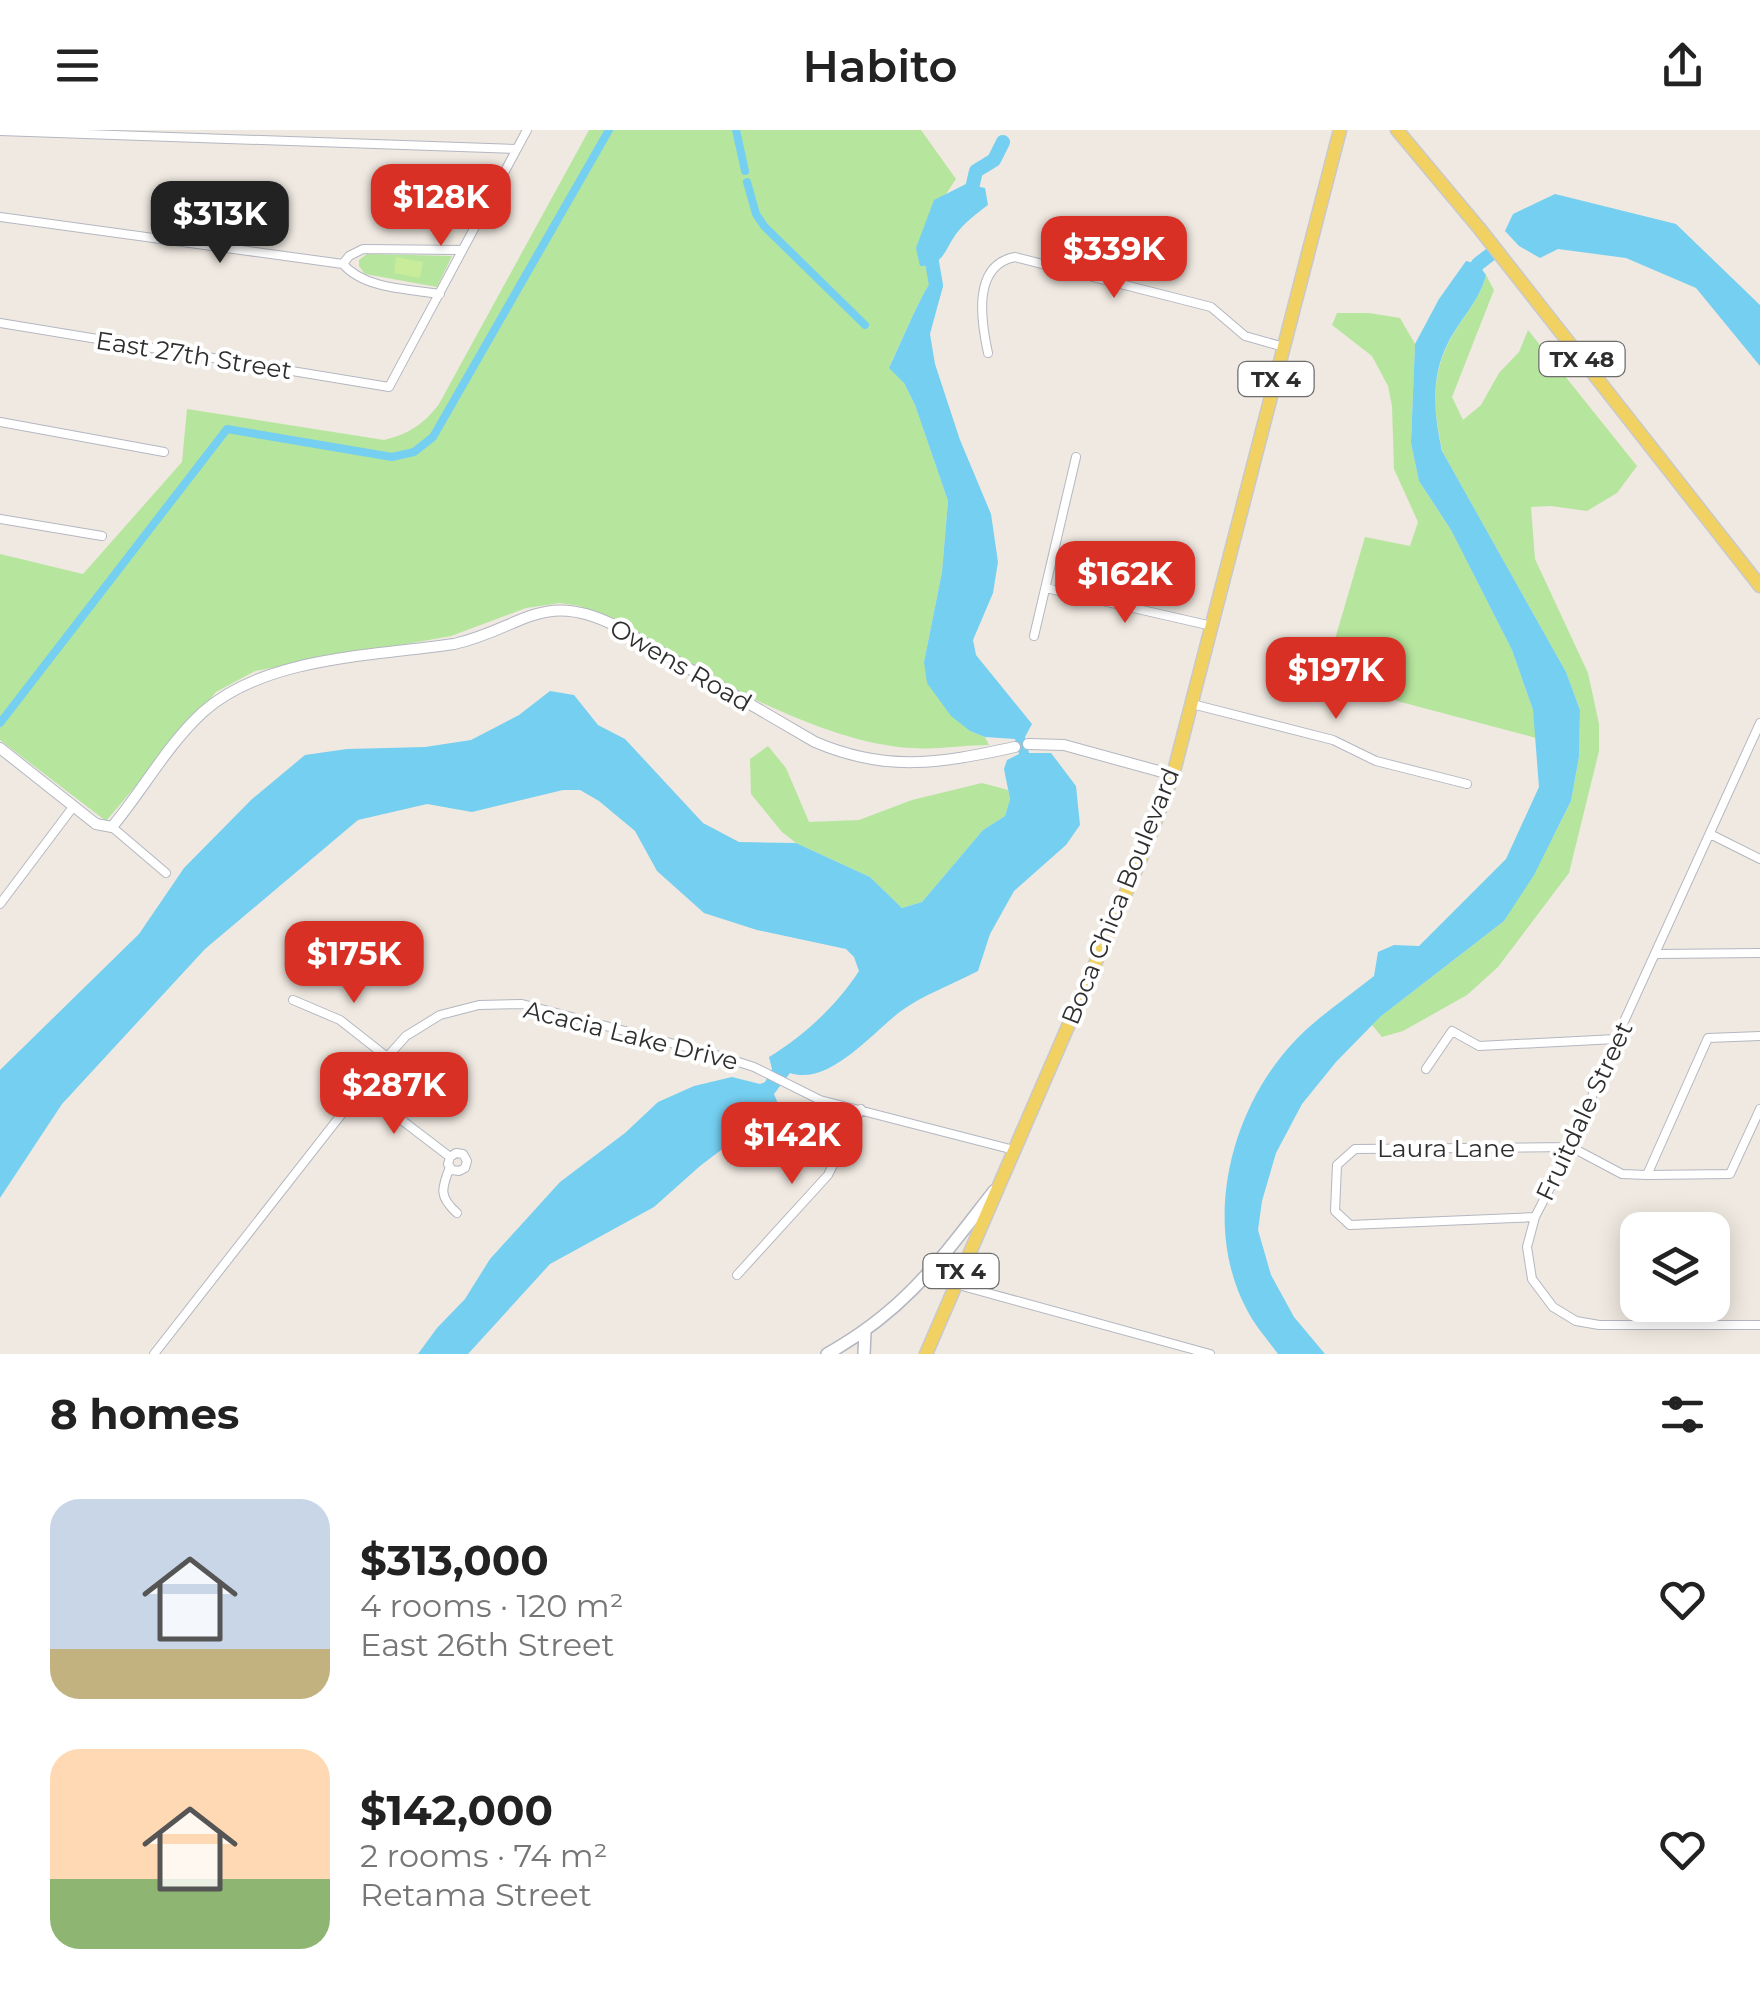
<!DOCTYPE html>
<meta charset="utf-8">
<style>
:root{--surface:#fff;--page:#f6f6f6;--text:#222;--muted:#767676;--accent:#d93025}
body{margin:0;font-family:Montserrat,sans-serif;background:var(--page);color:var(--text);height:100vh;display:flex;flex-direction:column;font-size:38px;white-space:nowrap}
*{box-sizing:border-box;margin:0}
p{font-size:32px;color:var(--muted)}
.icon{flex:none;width:55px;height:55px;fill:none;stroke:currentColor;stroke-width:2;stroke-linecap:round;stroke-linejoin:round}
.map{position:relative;height:1224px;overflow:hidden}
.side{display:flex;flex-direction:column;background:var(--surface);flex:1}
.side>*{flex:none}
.fabs{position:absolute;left:1620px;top:1082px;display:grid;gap:20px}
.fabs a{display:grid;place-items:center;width:110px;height:110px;border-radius:20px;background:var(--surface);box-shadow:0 5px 25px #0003;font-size:50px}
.price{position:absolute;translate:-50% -85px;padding:0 22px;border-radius:20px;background:var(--accent);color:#fff;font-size:32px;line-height:65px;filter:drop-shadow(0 2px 5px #0008)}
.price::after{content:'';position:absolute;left:50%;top:60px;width:30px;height:22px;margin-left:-15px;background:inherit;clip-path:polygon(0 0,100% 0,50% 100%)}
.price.selected{background:#222;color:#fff}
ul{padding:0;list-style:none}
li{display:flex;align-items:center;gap:30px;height:250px;padding:0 50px}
li span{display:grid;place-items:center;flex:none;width:280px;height:200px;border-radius:30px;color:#555}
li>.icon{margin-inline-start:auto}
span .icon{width:120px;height:120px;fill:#fffc;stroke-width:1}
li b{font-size:42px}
h2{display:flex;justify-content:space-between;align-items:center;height:120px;padding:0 50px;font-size:42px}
header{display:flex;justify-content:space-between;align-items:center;height:130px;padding:0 50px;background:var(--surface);font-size:45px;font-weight:600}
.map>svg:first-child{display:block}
.green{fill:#b6e59e}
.pitch{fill:#c9ec9a}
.water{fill:#75cff0}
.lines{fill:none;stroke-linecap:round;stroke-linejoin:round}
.canal{stroke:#75cff0;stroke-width:8}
.river{stroke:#75cff0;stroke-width:14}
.minor-casing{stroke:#b4b7c1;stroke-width:10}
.tertiary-casing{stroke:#b4b7c1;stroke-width:12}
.secondary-casing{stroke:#b4b7c1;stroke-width:14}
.primary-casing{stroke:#c9c9c9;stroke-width:15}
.minor{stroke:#fff;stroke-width:8}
.tertiary{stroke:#fff;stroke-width:10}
.secondary{stroke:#fff;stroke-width:11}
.primary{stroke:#f2d163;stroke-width:12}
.labels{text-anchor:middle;stroke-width:8;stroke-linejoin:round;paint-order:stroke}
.shield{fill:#fff;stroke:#6d6d6d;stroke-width:2.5}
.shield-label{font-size:22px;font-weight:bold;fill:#2e2e2e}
.street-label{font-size:25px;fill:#2e2e2e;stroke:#fff}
</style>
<header><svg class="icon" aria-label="menu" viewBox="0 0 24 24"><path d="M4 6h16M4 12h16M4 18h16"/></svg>Habito<svg class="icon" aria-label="share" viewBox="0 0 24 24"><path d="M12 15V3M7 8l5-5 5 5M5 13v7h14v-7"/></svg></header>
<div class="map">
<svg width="1760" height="1224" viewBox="0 0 1760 1224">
<rect width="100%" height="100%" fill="#efe9e1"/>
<path class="green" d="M 589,0 L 921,0 L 956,49 L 942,70 L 920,136 L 929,136 L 930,154 C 923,160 897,222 889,237 L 904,253 L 915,275 L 948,371 L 942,442 L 924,532 L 970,601 L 985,607 L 989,615 C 963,615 937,620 912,618 C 810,613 671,524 580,476 L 560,473 L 526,478 L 451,506 L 255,541 L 216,562 L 106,691 L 0,610 L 0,424 L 83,444 L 182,332 L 187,279 L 384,310 C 409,304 424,294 439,274 Z
M 367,124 L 452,126 L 437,157 L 365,144 L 359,136 L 359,130 Z
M 1486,145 L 1494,160 L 1452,267 L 1463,290 L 1481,275 L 1499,243 L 1519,222 L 1528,200 L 1637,336 L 1617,363 L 1587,381 L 1551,376 L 1531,377 L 1535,429 L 1588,543 L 1599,594 L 1599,621 L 1569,743 L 1498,837 L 1467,865 L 1403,901 L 1382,907 L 1372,895 L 1380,887 L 1504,791 L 1554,705 L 1571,671 L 1579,627 L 1580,580 L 1566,542 L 1443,323 C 1434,286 1430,250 1448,214 C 1460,189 1479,172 1486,145 Z
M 1337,183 L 1369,183 L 1400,188 L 1415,214 L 1411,313 L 1419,351 L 1451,400 L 1512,520 L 1533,580 L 1536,608 L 1318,550 L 1325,543 L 1365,407 L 1410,416 L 1418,392 L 1394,339 L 1392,276 L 1388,256 L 1372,226 L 1332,195 Z
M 768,616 L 786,638 L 809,692 L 859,690 L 912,670 L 982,653 L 1008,660 L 1010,669 L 1005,686 L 983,700 L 922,772 L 902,778 L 870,747 L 796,713 L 782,702 L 751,664 L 750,629 Z"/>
<path class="pitch" d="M 396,127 L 423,132 L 420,148 L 394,143 Z"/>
<path class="water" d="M 966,54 L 985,58 L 988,75 C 976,84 965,92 956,104 C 945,119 943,137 920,136 L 916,118 L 934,70 Z
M 1555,64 L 1676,94 L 1760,175 L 1760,236 L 1696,158 L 1626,128 L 1558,119 L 1540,128 L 1519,116 L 1505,101 L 1513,84 Z
M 1466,131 L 1478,134 L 1486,145 C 1479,172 1460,189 1448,213 C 1430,248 1434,285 1442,321 L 1566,542 L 1580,580 L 1579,627 L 1571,671 L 1534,745 L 1504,791 L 1380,887 L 1336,932 L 1302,974 L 1276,1023 L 1262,1071 L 1258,1100 L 1271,1145 L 1294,1187 L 1325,1224 L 1278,1224 C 1268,1210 1255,1196 1247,1180 C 1202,1096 1229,983 1291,915 C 1314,889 1347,868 1374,846 L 1378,822 L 1394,815 L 1419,816 L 1506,729 L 1539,657 L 1533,580 L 1512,520 L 1451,400 L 1419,351 L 1411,313 L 1415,214 L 1439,169 Z
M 930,154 L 943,156 L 930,204 L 935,234 L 960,310 L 991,384 L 998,432 L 993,463 L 973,510 L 976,525 L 1032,594 L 1025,607 L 1029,623 L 1051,623 L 1076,656 L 1080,695 L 1066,715 L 1014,761 L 990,804 L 978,841 C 953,854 923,865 901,881 C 871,904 829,956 790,943 L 774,964 L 779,976 L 700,1036 L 654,1077 L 550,1134 L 468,1224 L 418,1224 L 437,1198 L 465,1169 L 490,1129 L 560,1052 L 625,1003 L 658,972 L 694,956 L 732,947 L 760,954 L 765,952 L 772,939 L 769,927 C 804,906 837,875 859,841 L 854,827 L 846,819 L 757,800 L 704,783 L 657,741 L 635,701 L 599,671 L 580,660 L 563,660 L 472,682 L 427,674 L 358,690 L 205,819 L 62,974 L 0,1068 L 0,940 L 139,804 L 184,738 L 251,670 L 305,625 L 347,619 L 425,617 L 471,610 L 519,585 L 550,561 L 574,565 L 598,595 L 625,609 L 703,693 L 739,712 L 796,713 L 870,747 L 902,778 L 922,772 L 983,700 L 1005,686 L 1010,669 L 1004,639 L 1007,630 L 1019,624 L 1015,609 L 985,607 L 970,601 L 951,586 L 927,553 L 924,532 L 942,442 L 948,371 L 915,275 L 904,253 L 889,238 C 897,222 923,160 930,154 Z"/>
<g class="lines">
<path class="canal" d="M 736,0 L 745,41
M 747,52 L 756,84 L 764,96 L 865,195
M 0,593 L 227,299 L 392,327 L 414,322 L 433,307 L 609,0"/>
<path class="river" d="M 965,71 L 970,67 L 976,41 L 994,30 L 1003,12
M 929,115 L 936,155 L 931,172
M 1469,149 L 1478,134 L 1491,124"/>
<defs>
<path id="minor" d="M 0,1 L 516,19
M 0,87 L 343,134 C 364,159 409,159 440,164
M 343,134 L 349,126 L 363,119 L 462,120
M 0,193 L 389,257 L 527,0
M 988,223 C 981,191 972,135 1015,127 L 1211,177 L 1245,206 L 1284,217
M 0,292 L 164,322
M 0,389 L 102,406
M 1046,458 L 1212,496
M 1034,506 L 1076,327
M 1192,574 L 1333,610 L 1376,631 L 1467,654
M 1760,593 L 1616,909 L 1571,1017 L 1535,1087 L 1527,1117 L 1532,1149 L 1553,1177 L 1576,1191 L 1599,1195 L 1760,1195
M 112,697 L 166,743
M 1710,704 L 1760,729
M 0,774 L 73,677
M 1657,824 L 1760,823
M 293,870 L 340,890 L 387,927
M 1760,906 L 1708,908 L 1647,1045 L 1730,1044 L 1760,979
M 1426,939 L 1452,901 L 1479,916 L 1616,909
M 361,959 L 450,1027 L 448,1034 L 452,1040 L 459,1041 L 465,1038 L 467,1031 L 463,1024 L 456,1023 L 450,1027
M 450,1037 C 441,1059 439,1067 457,1083
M 1535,1087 L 1350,1095 L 1335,1081 L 1337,1035 L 1355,1019 L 1571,1017 L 1622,1044 L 1647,1045
M 737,1145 L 828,1045 L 861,979
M 955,1154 L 1210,1224
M 154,1224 L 380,935 L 406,906 L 440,885 L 479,875 L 522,874 L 720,926 L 754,937 L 820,970 L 1014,1020"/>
<path id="tertiary" d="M 1028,614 L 1064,615 L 1173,645
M 0,618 L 96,694 L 112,697 C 143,660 167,615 203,582 C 266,526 374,526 454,514 C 521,499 542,459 614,495 L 815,612 C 887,643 941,633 1015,617"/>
<path id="secondary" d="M 827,1224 C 906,1180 940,1130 994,1061
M 864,1224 L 865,1202"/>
<path id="primary" d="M 1397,0 L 1479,98 L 1760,456
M 926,1224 L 1144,721 L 1173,645 L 1340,0"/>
</defs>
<use href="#minor" class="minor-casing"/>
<use href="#tertiary" class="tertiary-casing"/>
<use href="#secondary" class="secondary-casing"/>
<use href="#primary" class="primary-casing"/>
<use href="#minor" class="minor"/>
<use href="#tertiary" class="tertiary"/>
<use href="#secondary" class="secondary"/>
<use href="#primary" class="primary"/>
</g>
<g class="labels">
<g class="shield">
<rect x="1539.5" y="212" width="85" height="34" rx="8"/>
<rect x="1238.5" y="232" width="75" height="34" rx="8"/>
<rect x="923.5" y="1124" width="75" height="34" rx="8"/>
</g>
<g class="shield-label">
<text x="1582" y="237">TX 48</text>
<text x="1276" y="257">TX 4</text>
<text x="961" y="1149">TX 4</text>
</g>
<g class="street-label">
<text transform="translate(194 225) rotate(9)" y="9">East 27th Street</text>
<text transform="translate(681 535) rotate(30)" y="9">Owens Road</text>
<text transform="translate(1120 766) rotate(-68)" y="9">Boca Chica Boulevard</text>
<text transform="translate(631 905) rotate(14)" y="9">Acacia Lake Drive</text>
<text transform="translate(1584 981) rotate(-65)" y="9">Fruitdale Street</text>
<text x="1446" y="1027">Laura Lane</text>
</g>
</g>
</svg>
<div class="fabs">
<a><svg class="icon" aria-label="layers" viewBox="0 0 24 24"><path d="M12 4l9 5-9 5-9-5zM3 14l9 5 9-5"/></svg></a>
</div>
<b class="price" style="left:441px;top:119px">$128K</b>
<b class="price selected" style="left:220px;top:136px">$313K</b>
<b class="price" style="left:1114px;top:171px">$339K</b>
<b class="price" style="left:1125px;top:496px">$162K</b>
<b class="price" style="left:1336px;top:592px">$197K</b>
<b class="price" style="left:354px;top:876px">$175K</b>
<b class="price" style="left:394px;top:1007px">$287K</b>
<b class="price" style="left:792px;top:1057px">$142K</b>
</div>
<section class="side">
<h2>8 homes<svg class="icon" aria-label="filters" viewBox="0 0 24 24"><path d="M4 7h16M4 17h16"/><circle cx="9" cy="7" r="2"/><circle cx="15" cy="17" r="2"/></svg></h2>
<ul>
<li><span style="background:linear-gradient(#c9d6e8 75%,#c2b280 0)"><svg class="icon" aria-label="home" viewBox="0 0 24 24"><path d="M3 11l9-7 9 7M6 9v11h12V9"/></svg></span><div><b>$313,000</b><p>4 rooms · 120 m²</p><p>East 26th Street</p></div><svg class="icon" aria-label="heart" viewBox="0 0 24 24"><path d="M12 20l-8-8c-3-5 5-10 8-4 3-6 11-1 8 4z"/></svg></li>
<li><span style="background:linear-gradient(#ffd9b3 65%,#8fb573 0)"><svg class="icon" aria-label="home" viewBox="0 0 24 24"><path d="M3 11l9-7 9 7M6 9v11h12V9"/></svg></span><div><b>$142,000</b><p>2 rooms · 74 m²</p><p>Retama Street</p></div><svg class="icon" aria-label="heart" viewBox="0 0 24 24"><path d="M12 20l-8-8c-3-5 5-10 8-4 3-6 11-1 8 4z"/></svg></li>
</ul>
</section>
